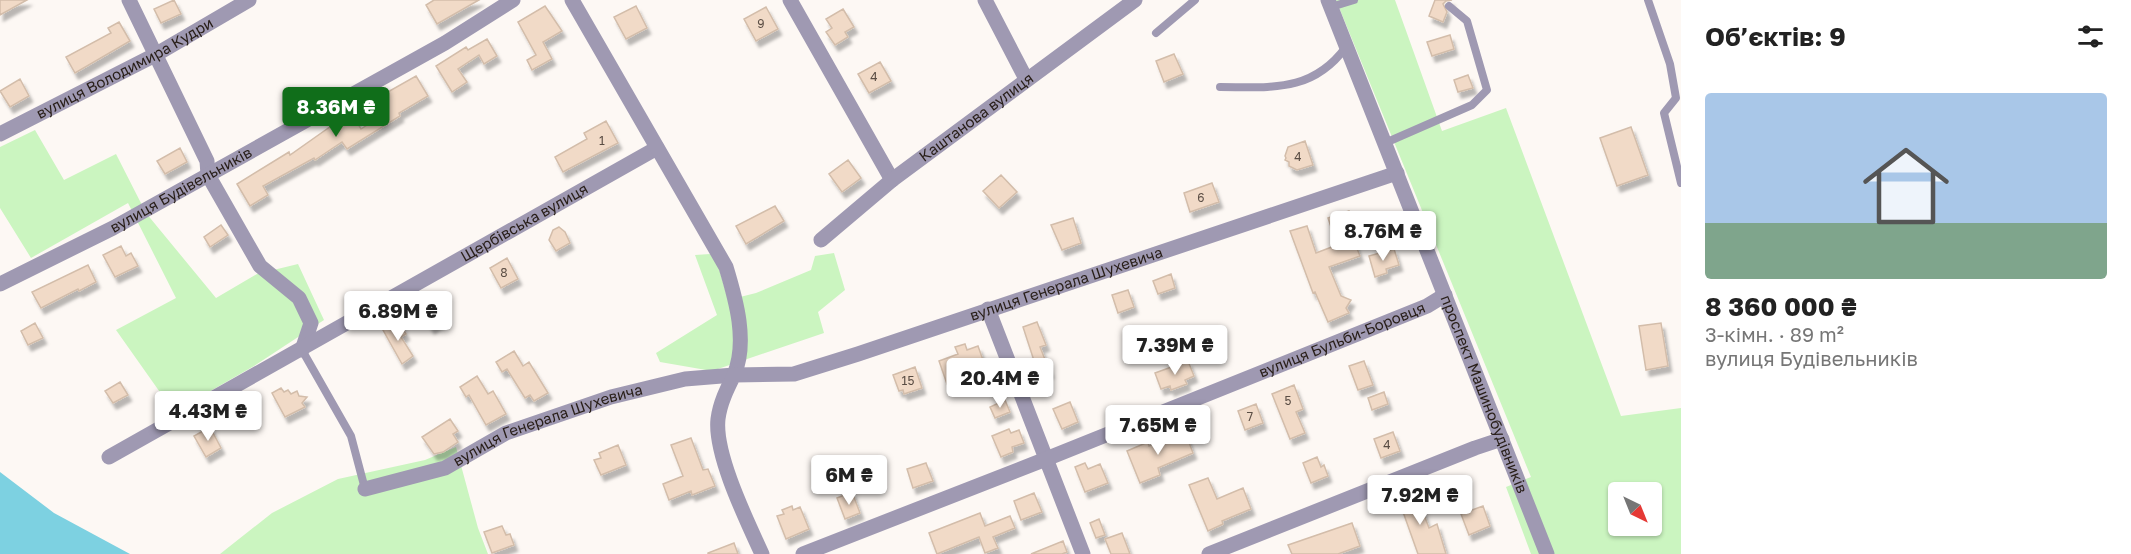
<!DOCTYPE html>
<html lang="uk">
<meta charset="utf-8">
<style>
:root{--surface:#fff;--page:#f6f6f6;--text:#222;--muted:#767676;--line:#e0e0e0;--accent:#106e1a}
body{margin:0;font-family:"Golos Text",sans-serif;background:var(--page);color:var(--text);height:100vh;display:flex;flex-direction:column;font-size:22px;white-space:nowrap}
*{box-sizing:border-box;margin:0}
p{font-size:20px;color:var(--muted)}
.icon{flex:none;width:33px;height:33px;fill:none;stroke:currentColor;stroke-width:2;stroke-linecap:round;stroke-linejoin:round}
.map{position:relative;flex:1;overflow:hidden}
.drawer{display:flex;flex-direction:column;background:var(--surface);width:450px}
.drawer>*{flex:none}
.needle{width:39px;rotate:137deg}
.tools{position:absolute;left:1608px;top:482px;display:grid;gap:12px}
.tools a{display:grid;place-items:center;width:54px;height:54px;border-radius:6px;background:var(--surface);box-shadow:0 2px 4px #0004;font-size:30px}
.price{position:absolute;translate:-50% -51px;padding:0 14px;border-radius:6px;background:#fff;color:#222;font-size:20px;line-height:39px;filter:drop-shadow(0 2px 3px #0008)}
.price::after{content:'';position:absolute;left:50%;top:36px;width:18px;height:14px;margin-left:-9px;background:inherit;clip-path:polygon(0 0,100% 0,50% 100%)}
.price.on{background:var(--accent);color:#fff}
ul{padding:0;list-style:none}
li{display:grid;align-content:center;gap:12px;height:318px;padding:0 24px}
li+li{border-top:2px solid var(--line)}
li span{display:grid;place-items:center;height:186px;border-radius:6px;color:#555}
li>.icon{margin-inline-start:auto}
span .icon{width:108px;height:108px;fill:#fffc;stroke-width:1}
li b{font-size:26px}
h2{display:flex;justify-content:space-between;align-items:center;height:72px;padding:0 24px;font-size:26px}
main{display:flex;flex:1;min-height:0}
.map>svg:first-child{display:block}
.green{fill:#cbf5c0;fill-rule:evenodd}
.water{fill:#7dd1e1}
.building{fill:#f1dac7;stroke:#d3bdaa;stroke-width:1.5;filter:url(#shadow)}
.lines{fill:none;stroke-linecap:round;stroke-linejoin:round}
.service{stroke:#9f99b2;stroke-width:8}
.minor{stroke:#9f99b2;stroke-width:15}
.tertiary{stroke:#9f99b2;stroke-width:15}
.labels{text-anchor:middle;stroke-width:4.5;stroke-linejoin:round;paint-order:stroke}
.number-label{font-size:12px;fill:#5a4d44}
.street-label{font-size:15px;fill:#281e18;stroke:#fff}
</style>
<main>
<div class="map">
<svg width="1681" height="554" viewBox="0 0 1681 554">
<defs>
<filter id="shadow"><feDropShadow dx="3.5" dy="6" stdDeviation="1.5" flood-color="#0004"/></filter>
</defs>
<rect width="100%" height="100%" fill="#fdf8f4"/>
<path class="green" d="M 1336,0 L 1395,0 L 1442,131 L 1506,108 L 1621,416 L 1681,408 L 1681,554 L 1531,554 L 1506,487 L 1531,477 ZM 1618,492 L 1652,492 L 1652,525 L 1618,525 Z
M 35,130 L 64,180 L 116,154 L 146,213 L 216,298 L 257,274 L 298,264 L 324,320 L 254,366 L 207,393 L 169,405 L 116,330 L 176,298 L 128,203 L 31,258 L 0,208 L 0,147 Z
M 834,253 L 845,290 L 818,312 L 824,333 L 712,371 L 660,362 L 656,353 L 717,315 L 695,255 L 710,254 L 718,265 L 728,300 L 756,293 L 811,270 L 815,256 Z
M 456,447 L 478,528 L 488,554 L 220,554 L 272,513 L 338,479 L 425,460 Z"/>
<path class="water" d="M 0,472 L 54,513 L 130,554 L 0,554 Z"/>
<path class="building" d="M 0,0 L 27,0 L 0,15 Z
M 174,0 L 181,14 L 161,23 L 154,9 Z
M 434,0 L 479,0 L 437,24 L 426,5 Z
M 1435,0 L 1452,0 L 1446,1 L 1443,4 L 1447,12 L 1443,22 L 1429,16 Z
M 545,6 L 562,31 L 543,42 L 552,59 L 532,70 L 527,60 L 536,55 L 518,22 Z
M 636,6 L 647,28 L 626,39 L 614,17 Z
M 766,7 L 778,29 L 756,41 L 744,19 Z
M 843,9 L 854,27 L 845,32 L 848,37 L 835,45 L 826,32 L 832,28 L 826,19 Z
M 119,22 L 130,41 L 75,73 L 66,57 L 111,33 L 108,28 Z
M 1450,35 L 1454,49 L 1432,56 L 1427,42 Z
M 487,39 L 497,56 L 484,64 L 479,55 L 458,69 L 467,82 L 452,92 L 436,66 L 466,47 L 468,50 Z
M 1174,54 L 1183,74 L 1164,82 L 1156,61 Z
M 880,62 L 891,81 L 869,93 L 858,74 Z
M 1468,75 L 1473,88 L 1458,92 L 1454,80 Z
M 416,76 L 428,96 L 399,113 L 400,116 L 347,149 L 342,142 L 315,160 L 314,158 L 263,186 L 268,195 L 250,206 L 237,184 L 289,152 L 290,155 L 351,112 L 361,129 L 379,117 L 370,102 Z
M 20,79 L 29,96 L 10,107 L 0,91 Z
M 606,121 L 618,143 L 563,172 L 555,157 L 587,139 L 584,133 Z
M 1631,127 L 1648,175 L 1617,186 L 1600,138 Z
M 1305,141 L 1313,165 L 1297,170 L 1289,166 L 1289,162 L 1285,160 L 1286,158 L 1285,156 L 1288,147 Z
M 180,148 L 187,162 L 165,174 L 157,161 Z
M 848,160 L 861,178 L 842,192 L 829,174 Z
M 1001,175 L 1017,192 L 999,208 L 983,191 Z
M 1212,183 L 1219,202 L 1190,212 L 1184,193 Z
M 775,206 L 784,221 L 746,244 L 736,226 Z
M 1349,211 L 1355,227 L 1349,229 L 1360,256 L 1329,267 L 1341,296 L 1351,300 L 1346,308 L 1349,313 L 1328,322 L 1315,292 L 1313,293 L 1290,231 L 1307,226 L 1316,253 L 1337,245 L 1328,218 Z
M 1073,218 L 1081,243 L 1062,250 L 1051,225 Z
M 221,225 L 228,235 L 210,247 L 204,237 Z
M 559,227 L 565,232 L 570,243 L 556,251 L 549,240 L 553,230 Z
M 121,246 L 126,256 L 131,253 L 138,266 L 115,277 L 103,255 Z
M 1394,249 L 1399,265 L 1386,269 L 1387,273 L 1375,277 L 1369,256 Z
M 507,258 L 518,279 L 501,288 L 490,268 Z
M 88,265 L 96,282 L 79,291 L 78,289 L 41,308 L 32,292 Z
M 1171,274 L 1175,288 L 1158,294 L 1153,281 Z
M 1128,290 L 1134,307 L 1118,313 L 1112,295 Z
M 434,299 L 446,318 L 431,328 L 419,308 Z
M 398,321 L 406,334 L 401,337 L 413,356 L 402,364 L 383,330 Z
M 1037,322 L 1046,345 L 1040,347 L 1050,372 L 1039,376 L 1023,327 Z
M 35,323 L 43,338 L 28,345 L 21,331 Z
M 1661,323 L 1668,366 L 1646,370 L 1639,326 Z
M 965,344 L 967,350 L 978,346 L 984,363 L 955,373 L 958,380 L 947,384 L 939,361 L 958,354 L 955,347 Z
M 514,351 L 523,366 L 529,362 L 548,393 L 534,401 L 530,395 L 525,398 L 507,369 L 502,372 L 496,362 Z
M 1188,361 L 1194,376 L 1185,380 L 1187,384 L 1171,390 L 1170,386 L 1161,389 L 1155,373 Z
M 1364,361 L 1373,385 L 1358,390 L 1349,366 Z
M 915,367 L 922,388 L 904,394 L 903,390 L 899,391 L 893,375 Z
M 477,376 L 488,394 L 493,391 L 506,414 L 486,425 L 469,395 L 466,397 L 460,387 Z
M 120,382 L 128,395 L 113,403 L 105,391 Z
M 1294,385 L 1303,409 L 1296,412 L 1305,433 L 1290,439 L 1272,394 Z
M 281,388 L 284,392 L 288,390 L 291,394 L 297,391 L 299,396 L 307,397 L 302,403 L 305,407 L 285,417 L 272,393 Z
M 1384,392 L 1388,404 L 1372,410 L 1368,398 Z
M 1005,400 L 1010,412 L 995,418 L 990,407 Z
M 1070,402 L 1078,422 L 1062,429 L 1053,409 Z
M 1256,404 L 1263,423 L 1245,430 L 1238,411 Z
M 450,419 L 458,431 L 453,434 L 458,442 L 443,452 L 434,454 L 422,437 Z
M 210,427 L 221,448 L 206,457 L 194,436 Z
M 1009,429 L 1011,433 L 1019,430 L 1024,443 L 1012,447 L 1013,452 L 1001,457 L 992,436 Z
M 1185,432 L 1193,453 L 1158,468 L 1160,475 L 1140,483 L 1127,451 L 1148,442 L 1149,446 Z
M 1393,432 L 1400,451 L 1381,458 L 1374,439 Z
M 691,438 L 703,470 L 708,469 L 715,486 L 692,495 L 691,491 L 669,500 L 663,484 L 683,476 L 671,445 Z
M 618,445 L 626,465 L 601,475 L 594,460 L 601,458 L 599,453 Z
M 1317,457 L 1321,467 L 1324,465 L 1328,476 L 1311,483 L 1303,463 Z
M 926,463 L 933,481 L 913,488 L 907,469 Z
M 1085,463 L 1088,469 L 1100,464 L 1108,483 L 1085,492 L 1075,467 Z
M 1208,478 L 1217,499 L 1243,488 L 1251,509 L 1222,521 L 1223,524 L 1208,531 L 1189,485 Z
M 1414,489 L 1429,528 L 1437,524 L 1446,554 L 1418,554 L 1397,495 Z
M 852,492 L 860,513 L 845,519 L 837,498 Z
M 1034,493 L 1042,512 L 1021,520 L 1014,501 Z
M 792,506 L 793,510 L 800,507 L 809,529 L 786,539 L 777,516 L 784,514 L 782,510 Z
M 1483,506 L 1490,526 L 1469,535 L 1461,514 Z
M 980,513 L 985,526 L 1010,516 L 1015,528 L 993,537 L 998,548 L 985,553 L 979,537 L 937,554 L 929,533 Z
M 1099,519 L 1105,535 L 1096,538 L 1090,523 Z
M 1352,523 L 1360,546 L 1338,554 L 1292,554 L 1288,545 Z
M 502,526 L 506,535 L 510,534 L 514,545 L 492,553 L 484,532 Z
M 1122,533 L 1130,554 L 1111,554 L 1105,539 Z
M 1063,541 L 1067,552 L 1062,554 L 1031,554 Z
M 734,543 L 738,554 L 708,554 L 708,553 Z"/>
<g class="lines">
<path class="service" d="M 1648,0 L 1670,64 L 1676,98 L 1664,113 L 1681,183
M 1331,7 L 1354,0
M 1156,33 L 1195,0
M 1220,87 C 1271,87 1312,93 1346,47
M 1385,143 L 1472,105 L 1487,90 L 1467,21 L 1449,6
M 302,350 L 351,436 L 365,489"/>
<g class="minor">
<path d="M 129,0 L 207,161 L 208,175 L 260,266 L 299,298 L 311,323 L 302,350"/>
<path d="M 790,0 L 892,180"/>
<path d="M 985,0 L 1026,79"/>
<path id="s1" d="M 0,134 L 155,55 L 249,0"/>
<path id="s2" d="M 821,240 L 892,180 L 1135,0"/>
<path id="s3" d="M 0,284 L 113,228 L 445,43 L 513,0"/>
<path d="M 988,309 L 1083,554"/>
<path id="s4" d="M 109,457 L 657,148"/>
<path id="s5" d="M 365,489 L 445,468 L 506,433 L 611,397 L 685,379 L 734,375 C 748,342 736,300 726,267 L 572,0"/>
<path id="s6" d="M 762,554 C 747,521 714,454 718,419 C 720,403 727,389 734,375 L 794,374 L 858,354 L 1397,173"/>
<path id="s7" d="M 803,554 L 1046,459 L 1427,306 L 1445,295"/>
<path d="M 1209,554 L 1475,448 L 1502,439"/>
</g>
<path class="tertiary" id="s8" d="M 1328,0 L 1547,554"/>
</g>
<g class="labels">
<g class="number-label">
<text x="761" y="28">9</text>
<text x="874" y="81">4</text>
<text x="602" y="145">1</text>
<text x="1298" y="161">4</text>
<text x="1201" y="202">6</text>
<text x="504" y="277">8</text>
<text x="908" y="385">15</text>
<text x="1288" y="405">5</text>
<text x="1250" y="421">7</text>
<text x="1387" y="449">4</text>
</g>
<g class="street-label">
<text dy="5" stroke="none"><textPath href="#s1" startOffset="141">вулиця Володимира Кудри</textPath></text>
<text dy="5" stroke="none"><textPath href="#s2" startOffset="198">Каштанова вулиця</textPath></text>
<text dy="5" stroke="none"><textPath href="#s3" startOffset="204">вулиця Будівельників</textPath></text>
<text dy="5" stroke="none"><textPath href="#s4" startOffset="477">Щербівська вулиця</textPath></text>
<text dy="5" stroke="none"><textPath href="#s6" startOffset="537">вулиця Генерала Шухевича</textPath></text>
<text dy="5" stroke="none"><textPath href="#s7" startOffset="580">вулиця Бульби-Боровця</textPath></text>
<text dy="5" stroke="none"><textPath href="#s8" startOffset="424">проспект Машинобудівників</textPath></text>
<text dy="5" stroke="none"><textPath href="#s5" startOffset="195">вулиця Генерала Шухевича</textPath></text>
</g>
</g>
</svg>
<div class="tools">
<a><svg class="needle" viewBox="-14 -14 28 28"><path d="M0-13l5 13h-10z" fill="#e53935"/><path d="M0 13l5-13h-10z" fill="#767676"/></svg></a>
</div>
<b class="price on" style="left:336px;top:138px">8.36M ₴</b>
<b class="price" style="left:1383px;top:262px">8.76M ₴</b>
<b class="price" style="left:398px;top:342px">6.89M ₴</b>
<b class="price" style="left:1175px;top:376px">7.39M ₴</b>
<b class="price" style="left:1000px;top:409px">20.4M ₴</b>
<b class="price" style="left:208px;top:442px">4.43M ₴</b>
<b class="price" style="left:1158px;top:456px">7.65M ₴</b>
<b class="price" style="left:849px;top:506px">6M ₴</b>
<b class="price" style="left:1420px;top:526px">7.92M ₴</b>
</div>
<section class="drawer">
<h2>Об’єктів: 9<svg class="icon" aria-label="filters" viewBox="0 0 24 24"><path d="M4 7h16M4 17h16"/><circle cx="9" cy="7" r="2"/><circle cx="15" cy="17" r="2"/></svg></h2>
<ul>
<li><span style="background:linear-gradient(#a9c7e8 70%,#7fa58c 0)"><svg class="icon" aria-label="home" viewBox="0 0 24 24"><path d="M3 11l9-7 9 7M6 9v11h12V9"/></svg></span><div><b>8 360 000 ₴</b><p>3-кімн. · 89 m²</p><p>вулиця Будівельників</p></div></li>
</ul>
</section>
</main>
